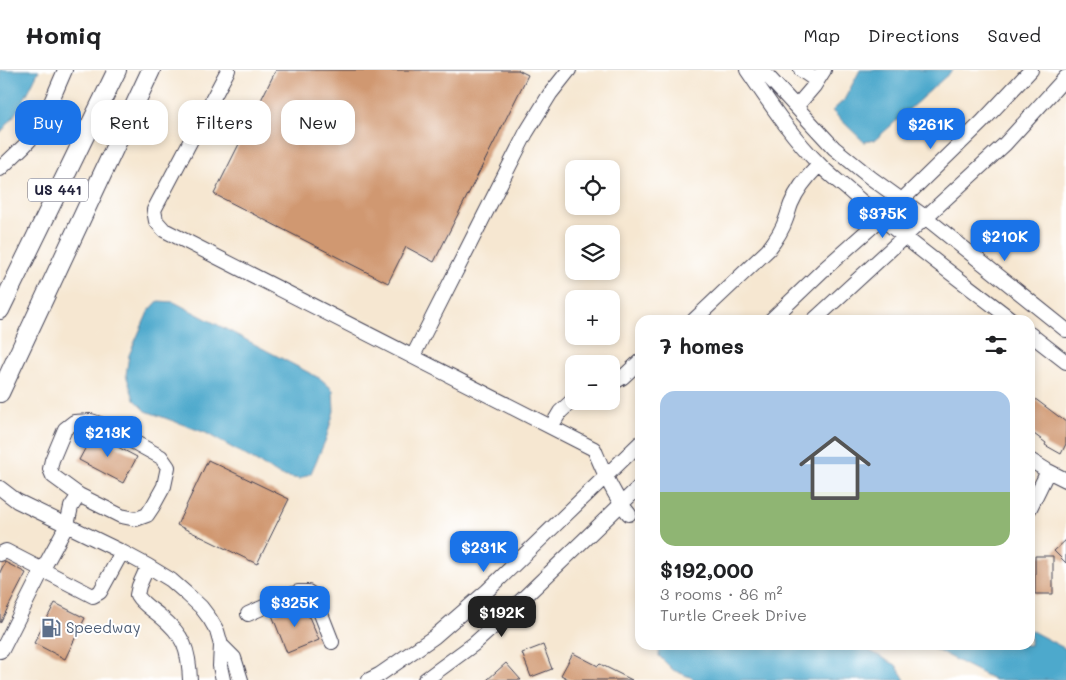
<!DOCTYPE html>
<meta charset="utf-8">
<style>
:root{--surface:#fff;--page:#f2f2f2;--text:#202124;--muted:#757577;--line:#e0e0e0;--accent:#1a73e8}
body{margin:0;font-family:Mali,sans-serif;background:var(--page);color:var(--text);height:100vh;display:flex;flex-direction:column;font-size:19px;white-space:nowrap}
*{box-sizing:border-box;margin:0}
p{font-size:16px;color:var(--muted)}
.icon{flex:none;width:28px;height:28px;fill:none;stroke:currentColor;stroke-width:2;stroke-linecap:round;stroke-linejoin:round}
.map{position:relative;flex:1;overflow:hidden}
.side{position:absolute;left:635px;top:245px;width:400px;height:335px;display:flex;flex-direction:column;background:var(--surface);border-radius:15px;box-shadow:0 2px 8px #0003}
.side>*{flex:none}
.banner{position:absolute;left:15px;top:30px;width:475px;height:45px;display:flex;gap:10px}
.buttons{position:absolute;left:565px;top:90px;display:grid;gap:10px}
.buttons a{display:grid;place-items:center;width:55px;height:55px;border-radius:10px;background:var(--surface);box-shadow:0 2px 8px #0003;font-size:25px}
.price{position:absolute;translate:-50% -42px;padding:0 11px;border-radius:10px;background:var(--accent);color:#fff;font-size:16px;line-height:32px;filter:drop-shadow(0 1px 2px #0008)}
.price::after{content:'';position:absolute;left:50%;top:30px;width:15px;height:11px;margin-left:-8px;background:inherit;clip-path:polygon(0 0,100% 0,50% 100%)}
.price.on{background:#222;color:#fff}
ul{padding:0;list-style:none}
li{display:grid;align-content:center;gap:10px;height:265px;padding:0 25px}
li+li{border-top:1px solid var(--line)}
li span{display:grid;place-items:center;height:155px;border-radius:15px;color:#555}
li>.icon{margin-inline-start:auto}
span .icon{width:90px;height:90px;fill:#fffc;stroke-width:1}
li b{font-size:21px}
h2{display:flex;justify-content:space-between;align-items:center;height:60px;padding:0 25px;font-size:21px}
.chip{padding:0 18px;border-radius:15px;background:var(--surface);box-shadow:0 2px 8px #0003;font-size:18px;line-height:45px}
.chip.on{background:var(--accent);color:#fff}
header{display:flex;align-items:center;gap:30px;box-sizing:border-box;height:70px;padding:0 25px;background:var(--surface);border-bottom:1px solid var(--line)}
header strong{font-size:24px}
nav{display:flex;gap:28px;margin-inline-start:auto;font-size:18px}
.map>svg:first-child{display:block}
.water{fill:#4ea9cc;stroke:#386684}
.building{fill:#d09871}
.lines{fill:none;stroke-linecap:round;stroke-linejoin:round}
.minor-casing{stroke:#424052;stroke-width:16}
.major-casing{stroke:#424052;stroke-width:20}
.minor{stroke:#fff;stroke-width:14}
.major{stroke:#fff;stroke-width:18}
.labels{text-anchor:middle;stroke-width:4;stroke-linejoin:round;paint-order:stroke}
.shield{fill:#fff;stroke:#646476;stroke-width:1}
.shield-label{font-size:14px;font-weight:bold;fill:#22223b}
.service-label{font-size:15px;fill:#4e5e75;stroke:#fff;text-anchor:start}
</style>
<header>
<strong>Homiq</strong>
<nav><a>Map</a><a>Directions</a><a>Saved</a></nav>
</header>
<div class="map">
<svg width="1066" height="610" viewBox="0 0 1066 610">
<rect width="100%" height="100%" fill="#fff"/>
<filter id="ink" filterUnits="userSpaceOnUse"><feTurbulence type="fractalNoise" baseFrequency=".02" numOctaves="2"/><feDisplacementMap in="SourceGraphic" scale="10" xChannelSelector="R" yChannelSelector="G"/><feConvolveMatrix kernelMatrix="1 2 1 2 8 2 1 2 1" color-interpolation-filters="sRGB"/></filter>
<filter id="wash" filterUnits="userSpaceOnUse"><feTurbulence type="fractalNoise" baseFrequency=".0096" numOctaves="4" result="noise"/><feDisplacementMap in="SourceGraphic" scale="20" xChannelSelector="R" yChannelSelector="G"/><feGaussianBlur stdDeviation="1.12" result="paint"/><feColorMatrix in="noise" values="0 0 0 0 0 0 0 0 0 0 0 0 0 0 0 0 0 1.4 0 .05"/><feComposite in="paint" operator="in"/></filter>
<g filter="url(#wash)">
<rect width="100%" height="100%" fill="#f6e7d1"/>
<path class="water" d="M 0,0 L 39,0 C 28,23 17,45 0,63 Z
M 860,0 L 953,0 L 875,70 L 864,72 L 832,41 L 844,30 Z
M 158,231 L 174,232 L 321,309 L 333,320 L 334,341 L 326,369 L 311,403 L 300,409 L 282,406 L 206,363 L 146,341 L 134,329 L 126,305 L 129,285 L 148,242 Z
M 1030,560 L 1066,579 L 1066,610 L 995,610 L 926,575 L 1030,575 Z
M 659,575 L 859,575 L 896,595 L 905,610 L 697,610 L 673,600 L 659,586 Z"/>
<g id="blocks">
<path class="building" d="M 276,0 L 518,0 L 528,5 L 434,192 L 406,177 L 388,213 L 214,124 Z
M 1030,325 L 1066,352 L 1066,374 L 1061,384 L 1045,375 L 1046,373 L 1030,361 Z
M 93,364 L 137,387 L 123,413 L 79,390 Z
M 208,390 L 289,429 L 257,494 L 177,455 Z
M 1066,470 L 1066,493 L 1054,481 Z
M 1035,486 L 1053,486 L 1053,524 L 1035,524 Z
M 5,492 L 26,503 L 0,553 L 0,502 Z
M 55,533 L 85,548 L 65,589 L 34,573 Z
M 303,533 L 319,570 L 287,583 L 272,545 Z
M 543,575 L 552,599 L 531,607 L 522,583 Z
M 573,583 L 598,596 L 600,594 L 632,610 L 570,610 L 561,605 Z
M 506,593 L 521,610 L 487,610 Z"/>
</g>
</g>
<g filter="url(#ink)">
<use href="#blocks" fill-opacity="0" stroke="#424052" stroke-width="1"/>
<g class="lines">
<defs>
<path id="minor" d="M 228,0 L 154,140 L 156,151 L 164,160 L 594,379 C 604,402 613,425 629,444
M 747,0 C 769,32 791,66 819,94 C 829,105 842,114 853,124 C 904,169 959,209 1012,250
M 762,0 L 834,78 L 871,108 L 925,147 L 1066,260
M 801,0 L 817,11
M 796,37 L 814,16 L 824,0
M 0,99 L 24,76 L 39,60 L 65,0
M 694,250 L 768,180 C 775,171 782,161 786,149 C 788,144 789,139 791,134 C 797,119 808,106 819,95
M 771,250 L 822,201 L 902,130 L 982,52 L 1031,0
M 814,250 L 1005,74 L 1066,7
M 1030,264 L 1066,292
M 413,286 L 526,63 L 550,24 L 569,0
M 611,314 L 623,307 L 640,291
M 551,357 L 560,342 L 574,329
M 1030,390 L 1048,401 L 1066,410
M 0,418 L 17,431 L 122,482 L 148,496 L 171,510 L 187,524 L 201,537 L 210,549 L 217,561 L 221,575 L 234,588 L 241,610
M 1030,438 L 1048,401
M 0,484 L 6,481 L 93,526 L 100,522 L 122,482
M 148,496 L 139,516 L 137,525 C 143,535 152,539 160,546 C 184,565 189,580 190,610
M 248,544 L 298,522 L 308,522 L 314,526 L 332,572
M 221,575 L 220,596 L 223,610
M 0,581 L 2,580 L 43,499 L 67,455 L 71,437 L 79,425 L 53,406 L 50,399 L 52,390 L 65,359 L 74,352 L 91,351 L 103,355 L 161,387 L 168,397 L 164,416 L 153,436 L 147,445 L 136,449 L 121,446 L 79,425
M 369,610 L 379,605 L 434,567 L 487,521 L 640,373
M 425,610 L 474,574 L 504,547 L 640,416"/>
<path id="major" d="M 0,240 L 117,0
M 0,323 L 151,0"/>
</defs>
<use href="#minor" class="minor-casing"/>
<use href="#major" class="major-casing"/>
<use href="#minor" class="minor"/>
<use href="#major" class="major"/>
</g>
</g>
<defs>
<symbol id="fuel-bare" viewBox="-9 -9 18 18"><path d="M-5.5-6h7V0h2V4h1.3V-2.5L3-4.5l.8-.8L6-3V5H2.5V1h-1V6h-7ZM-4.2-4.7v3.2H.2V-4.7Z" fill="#5c6f8a" stroke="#fff" stroke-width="2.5" paint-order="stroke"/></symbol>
</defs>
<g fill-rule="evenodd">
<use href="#fuel-bare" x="37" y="544" width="28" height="28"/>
</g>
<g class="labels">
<rect class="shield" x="28" y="108.5" width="60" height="23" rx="4"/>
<g class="shield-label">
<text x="58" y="125">US 441</text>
</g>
<g class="service-label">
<text x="66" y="563">Speedway</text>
</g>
</g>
</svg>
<div class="buttons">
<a><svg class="icon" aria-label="locate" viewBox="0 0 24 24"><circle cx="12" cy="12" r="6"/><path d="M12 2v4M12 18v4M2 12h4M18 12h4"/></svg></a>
<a><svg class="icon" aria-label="layers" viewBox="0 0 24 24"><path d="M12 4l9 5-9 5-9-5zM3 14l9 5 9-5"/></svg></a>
<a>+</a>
<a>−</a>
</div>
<b class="price" style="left:931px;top:80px">$261K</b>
<b class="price" style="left:883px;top:169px">$375K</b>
<b class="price" style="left:1005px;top:192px">$210K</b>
<b class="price" style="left:108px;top:388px">$213K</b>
<b class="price" style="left:484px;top:503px">$231K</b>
<b class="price" style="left:295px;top:558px">$325K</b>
<b class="price on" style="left:502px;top:568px">$192K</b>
<div class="banner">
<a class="chip on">Buy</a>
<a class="chip">Rent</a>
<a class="chip">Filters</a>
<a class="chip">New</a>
</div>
<section class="side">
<h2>7 homes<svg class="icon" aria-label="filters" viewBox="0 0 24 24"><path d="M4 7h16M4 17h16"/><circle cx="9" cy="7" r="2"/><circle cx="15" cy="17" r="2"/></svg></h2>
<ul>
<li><span style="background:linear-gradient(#a9c7e8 65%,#8fb573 0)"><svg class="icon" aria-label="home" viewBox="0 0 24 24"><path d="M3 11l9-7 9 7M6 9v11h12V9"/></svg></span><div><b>$192,000</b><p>3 rooms · 86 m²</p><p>Turtle Creek Drive</p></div></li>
</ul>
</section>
</div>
